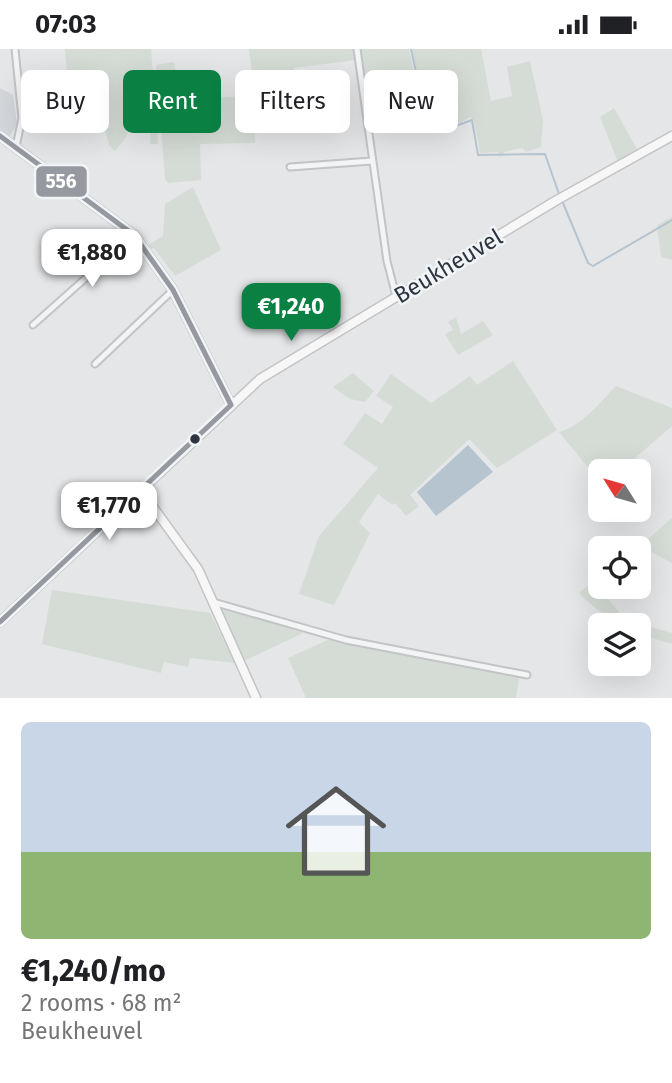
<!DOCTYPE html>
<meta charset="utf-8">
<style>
:root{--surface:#fff;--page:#f2f2f2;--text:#202124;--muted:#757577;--accent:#0b8043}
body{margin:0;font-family:"Fira Sans",sans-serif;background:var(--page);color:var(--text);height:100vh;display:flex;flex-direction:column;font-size:26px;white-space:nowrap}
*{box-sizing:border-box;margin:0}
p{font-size:23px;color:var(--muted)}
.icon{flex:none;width:38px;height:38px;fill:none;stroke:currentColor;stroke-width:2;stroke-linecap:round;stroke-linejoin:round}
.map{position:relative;height:649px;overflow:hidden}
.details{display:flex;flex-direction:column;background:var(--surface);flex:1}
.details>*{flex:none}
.guide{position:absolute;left:21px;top:21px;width:630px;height:63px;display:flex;gap:14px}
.needle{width:46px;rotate:307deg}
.tools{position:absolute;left:588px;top:410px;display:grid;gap:14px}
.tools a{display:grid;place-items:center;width:63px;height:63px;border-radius:10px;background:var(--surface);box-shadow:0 7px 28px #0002;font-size:35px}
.price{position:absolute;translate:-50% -60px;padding:0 16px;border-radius:14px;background:#fff;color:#222;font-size:23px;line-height:46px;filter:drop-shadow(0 2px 4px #0008)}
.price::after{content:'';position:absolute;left:50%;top:42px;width:21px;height:16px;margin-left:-10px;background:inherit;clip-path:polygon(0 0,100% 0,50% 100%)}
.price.current{background:var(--accent);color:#fff}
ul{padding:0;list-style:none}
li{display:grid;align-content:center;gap:14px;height:371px;padding:0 21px}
li span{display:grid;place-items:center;height:217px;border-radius:10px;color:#555}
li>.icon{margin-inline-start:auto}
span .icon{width:126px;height:126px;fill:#fffc;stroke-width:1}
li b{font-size:30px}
.chip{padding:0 24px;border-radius:10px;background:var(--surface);box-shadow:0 7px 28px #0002;font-size:24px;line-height:63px}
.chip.current{background:var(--accent);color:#fff}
.status{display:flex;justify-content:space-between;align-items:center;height:49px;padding:0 35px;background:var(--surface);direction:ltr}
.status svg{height:19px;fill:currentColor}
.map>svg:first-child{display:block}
.built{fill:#d3d6db}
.green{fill:#d5dcd5}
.water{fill:#b6c4d0}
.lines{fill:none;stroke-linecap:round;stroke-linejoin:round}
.stream{stroke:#b6c4d0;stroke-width:2}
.street-casing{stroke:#c2c4c6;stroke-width:9}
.secondary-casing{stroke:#c2c4c6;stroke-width:11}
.street{stroke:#f3f4f5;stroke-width:5}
.secondary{stroke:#f7f7f7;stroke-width:8}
.bus-1-casing{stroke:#f2f5f7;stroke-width:10}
.bus-1{stroke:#969aa0;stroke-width:5}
.bus-dot{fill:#2c3540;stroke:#f2f5f7;stroke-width:2.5}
.labels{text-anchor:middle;stroke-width:5;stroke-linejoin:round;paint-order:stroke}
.street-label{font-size:23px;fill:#2c3540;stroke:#f2f5f7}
.line-badge{stroke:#f2f5f7;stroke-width:2.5}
.badge-label{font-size:19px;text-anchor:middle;font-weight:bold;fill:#fff}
</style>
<div class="status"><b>07:03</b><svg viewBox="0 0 49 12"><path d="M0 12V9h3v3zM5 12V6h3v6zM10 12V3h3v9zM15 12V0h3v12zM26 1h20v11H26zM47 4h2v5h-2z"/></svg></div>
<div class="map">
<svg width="672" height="649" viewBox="0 0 672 649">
<rect width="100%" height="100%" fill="#e4e6e8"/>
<path class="built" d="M 0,39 L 13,46 L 17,75 L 10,87 L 0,81 Z"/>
<path class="green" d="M 65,0 L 151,0 L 158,95 L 150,95 L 151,82 L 131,65 L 127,87 L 115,102 L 109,97 L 105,80 L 84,60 L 56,59 L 53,24 L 67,24 Z
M 249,0 L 354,0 L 356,11 L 294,19 L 296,47 L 255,48 L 255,94 L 200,95 L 201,131 L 168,134 L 165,130 L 156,16 L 174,13 L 179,50 L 255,47 Z
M 358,0 L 409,0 L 414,24 L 362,30 Z
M 412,0 L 481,0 L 491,52 L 512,47 L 507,18 L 530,12 L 543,71 L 541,98 L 526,103 L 522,99 L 504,103 L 500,109 L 498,103 L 480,104 L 474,72 L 470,68 L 457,76 L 447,39 L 418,45 L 420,38 Z
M 614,59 L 638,102 L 618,113 L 600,68 Z
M 193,138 L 221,201 L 175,227 L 154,199 L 151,200 L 148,196 L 163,187 L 165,155 Z
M 672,168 L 672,211 L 661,208 L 657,176 Z
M 456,268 L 461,285 L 483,272 L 493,286 L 458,306 L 445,285 L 453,281 L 448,273 Z
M 513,312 L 557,381 L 497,419 L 469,390 L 410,446 L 419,457 L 406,467 L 395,454 L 392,456 L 378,445 L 359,473 L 370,484 L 334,556 L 299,545 L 319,487 L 378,419 L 343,395 L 365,364 L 382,375 L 393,358 L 376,347 L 391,325 L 431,354 L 470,327 L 477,336 Z
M 353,324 L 374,342 L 365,353 L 350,350 L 333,338 Z
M 616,337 L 672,359 L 672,377 L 620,422 L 600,422 L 600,433 L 559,383 C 582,377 600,353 616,337 Z
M 672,469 L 672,514 L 640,497 Z
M 600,527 L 600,537 L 609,537 L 602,543 L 626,571 L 672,584 L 672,595 L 639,585 L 639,576 C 613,576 597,562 579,544 Z
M 52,541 L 210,564 L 235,614 L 190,609 L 188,618 L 164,613 L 161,624 L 42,595 Z
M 223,558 L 303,584 L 244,612 L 220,561 Z
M 332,589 L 519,629 L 516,649 L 306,649 L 288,609 Z"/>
<path class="water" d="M 468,396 L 493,423 L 436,467 L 417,443 Z"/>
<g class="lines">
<path class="stream" d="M 411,0 L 419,37 L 417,45 L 434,71 L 453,78 L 472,71 L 478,106 L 545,105 L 559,145
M 563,154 L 588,214 L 593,217 L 672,171"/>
<defs>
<path id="street" d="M 15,0 L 22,69 L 16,98
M 357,0 L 387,212 L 396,247
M 290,118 L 372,112
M 33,276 L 134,186
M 95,315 L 173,241
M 213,553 L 346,591 L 527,626"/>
<path id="secondary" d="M 0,87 L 134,186 L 173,241 L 231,356
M 142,443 L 198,520 L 256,649
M 0,573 L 260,330 L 557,151 L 672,87"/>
</defs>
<use href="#street" class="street-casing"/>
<use href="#secondary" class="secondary-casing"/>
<use href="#street" class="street"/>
<use href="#secondary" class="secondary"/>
<defs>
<path id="bus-1" d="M 0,87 L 134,186 L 173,241 L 231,356
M 0,573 L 231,356"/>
</defs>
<use href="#bus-1" class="bus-1-casing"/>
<use href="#bus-1" class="bus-1"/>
</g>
<circle class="bus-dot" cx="195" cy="390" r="6"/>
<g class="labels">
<g class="street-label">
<text transform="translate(448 217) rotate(-31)" y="8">Beukheuvel</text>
</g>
</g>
<rect class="line-badge" x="35" y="116" width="53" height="33" rx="7" fill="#969aa0"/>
<g class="badge-label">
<text x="61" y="139">556</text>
</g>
</svg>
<div class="tools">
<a><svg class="needle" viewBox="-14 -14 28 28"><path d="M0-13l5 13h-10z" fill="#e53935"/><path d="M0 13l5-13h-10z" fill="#757577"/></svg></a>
<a><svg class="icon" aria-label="locate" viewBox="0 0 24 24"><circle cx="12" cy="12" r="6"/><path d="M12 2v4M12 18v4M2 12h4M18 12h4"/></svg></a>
<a><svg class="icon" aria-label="layers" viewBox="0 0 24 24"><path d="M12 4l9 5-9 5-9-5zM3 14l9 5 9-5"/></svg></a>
</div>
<b class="price" style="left:92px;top:240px">€1,880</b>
<b class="price current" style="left:291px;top:294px">€1,240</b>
<b class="price" style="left:109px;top:493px">€1,770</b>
<div class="guide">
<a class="chip">Buy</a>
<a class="chip current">Rent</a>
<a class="chip">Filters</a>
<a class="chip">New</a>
</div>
</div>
<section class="details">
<ul>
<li><span style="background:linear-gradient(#c9d6e8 60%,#8fb573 0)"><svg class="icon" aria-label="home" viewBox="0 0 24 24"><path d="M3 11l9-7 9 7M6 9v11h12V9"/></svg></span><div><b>€1,240/mo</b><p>2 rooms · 68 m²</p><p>Beukheuvel</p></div></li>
</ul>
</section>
